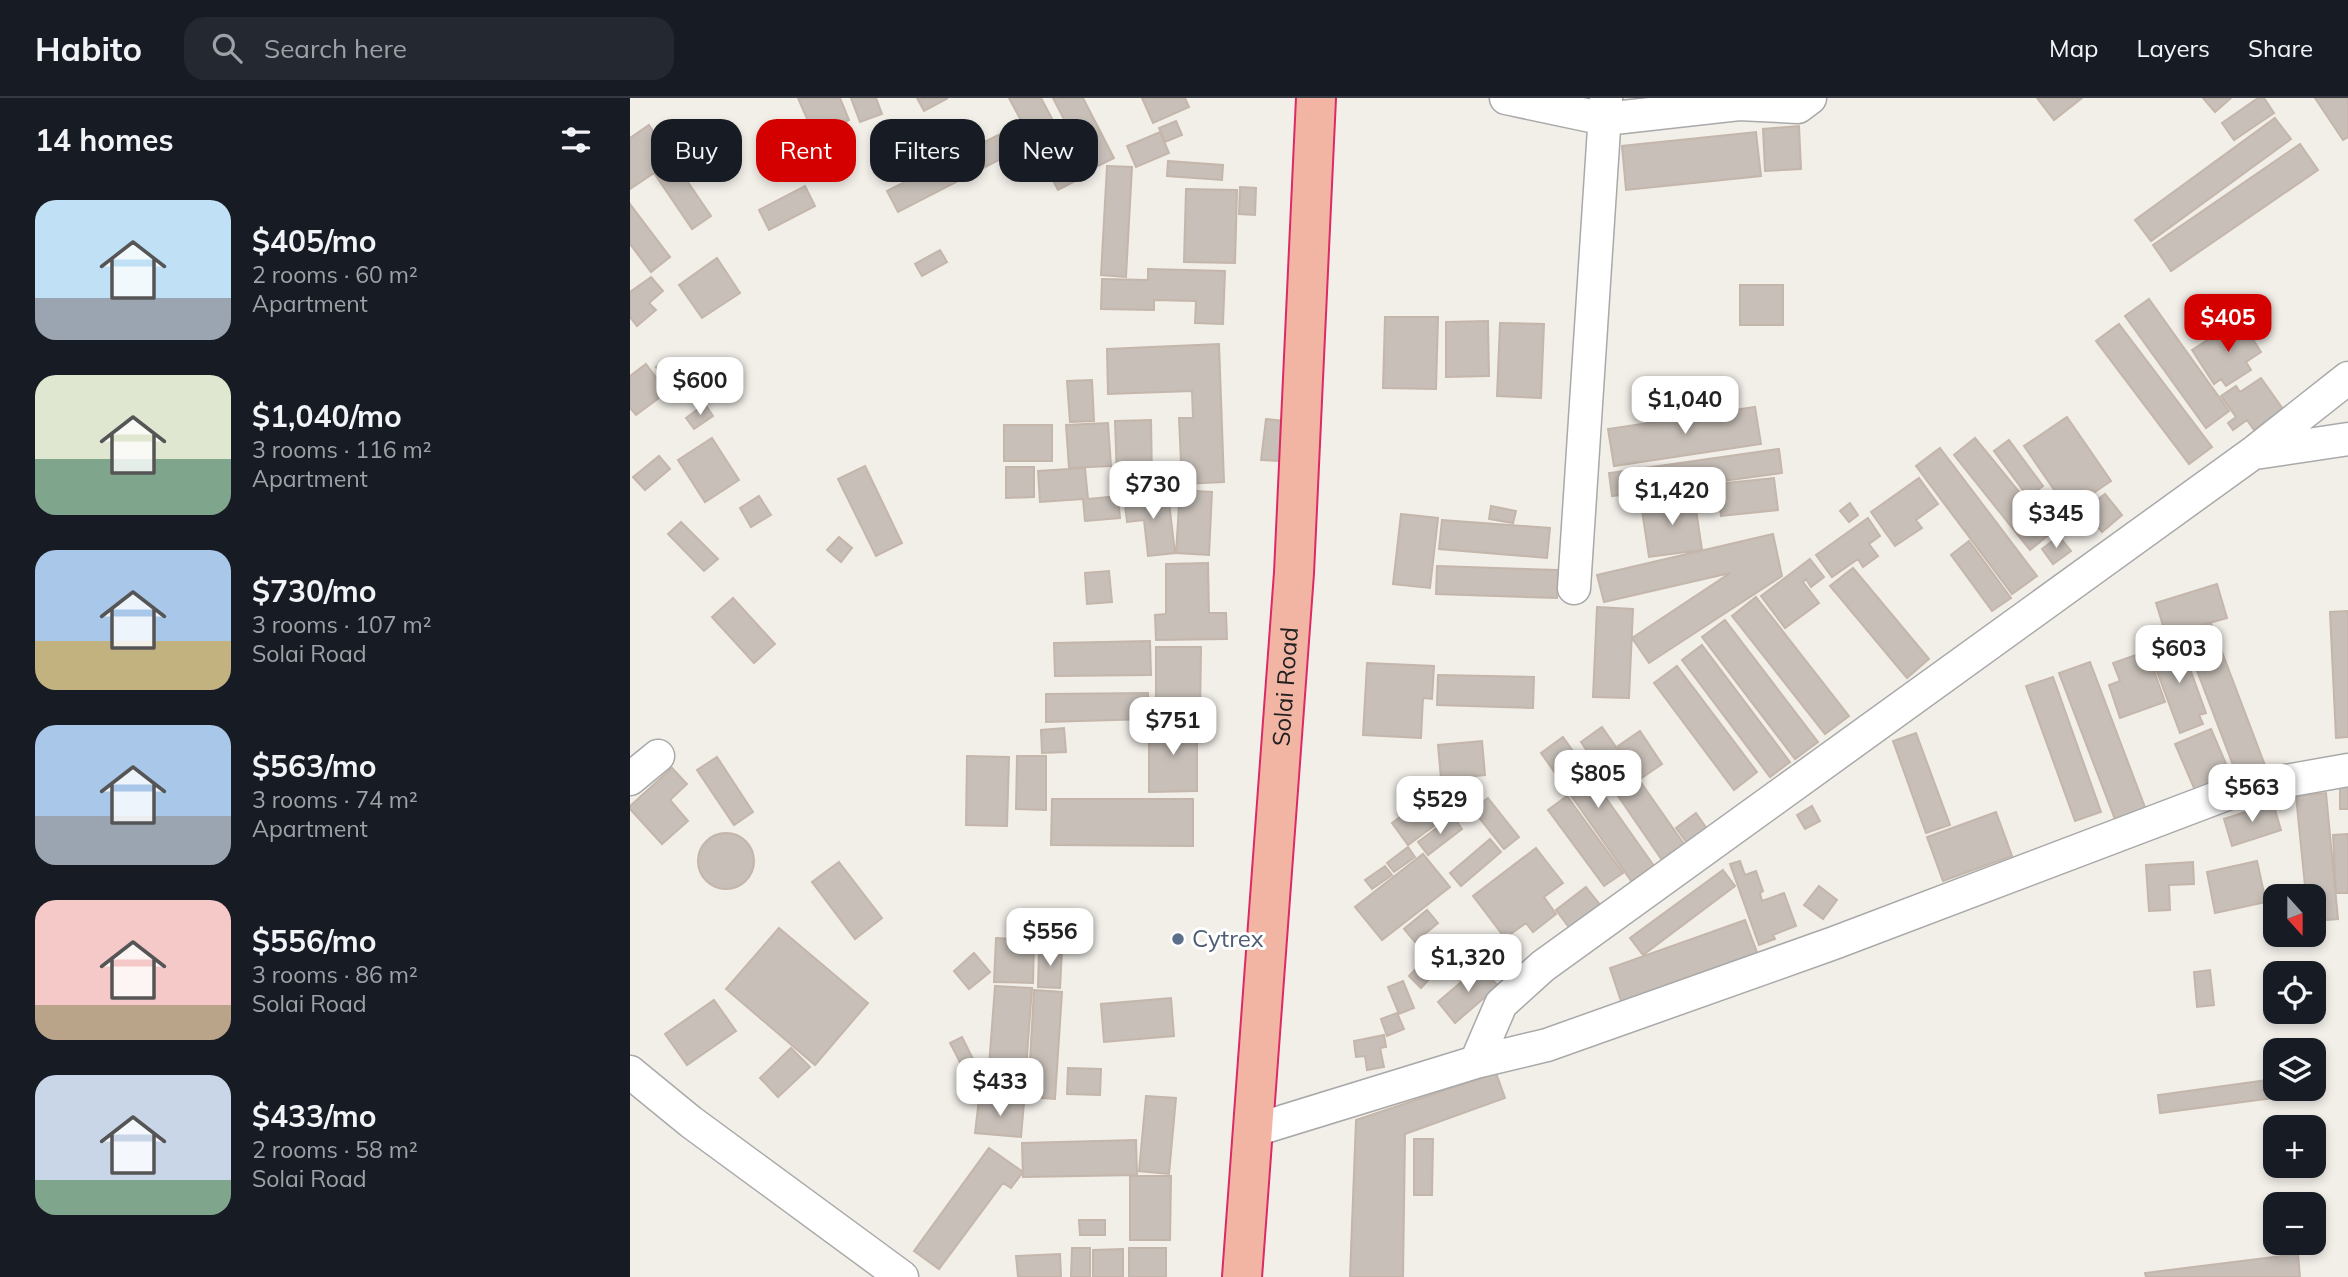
<!DOCTYPE html>
<meta charset="utf-8">
<style>
:root{--surface:#171b24;--page:#242831;--text:#f1f3f6;--muted:#9ea1a6;--line:#363941;--accent:#d40000}
body{margin:0;font-family:Mulish,sans-serif;background:var(--page);color:var(--text);height:100vh;display:flex;flex-direction:column;font-size:26px;white-space:nowrap}
*{box-sizing:border-box;margin:0}
p{font-size:23px;color:var(--muted)}
.icon{flex:none;width:38px;height:38px;fill:none;stroke:currentColor;stroke-width:2;stroke-linecap:round;stroke-linejoin:round}
.map{position:relative;flex:1;overflow:hidden}
.panel{display:flex;flex-direction:column;background:var(--surface);width:630px}
.panel>*{flex:none}
.banner{position:absolute;left:21px;top:21px;width:665px;height:63px;display:flex;gap:14px}
.needle{width:46px;rotate:159deg}
.tools{position:absolute;left:1633px;top:786px;display:grid;gap:14px}
.tools a{display:grid;place-items:center;width:63px;height:63px;border-radius:14px;background:var(--surface);box-shadow:0 4px 10px #0003;font-size:35px}
.price{position:absolute;translate:-50% -60px;padding:0 16px;border-radius:14px;background:#fff;color:#222;font-size:23px;line-height:46px;filter:drop-shadow(0 2px 4px #0008)}
.price::after{content:'';position:absolute;left:50%;top:42px;width:21px;height:16px;margin-left:-10px;background:inherit;clip-path:polygon(0 0,100% 0,50% 100%)}
.price.active{background:var(--accent);color:#fff}
ul{padding:0;list-style:none}
li{display:flex;align-items:center;gap:21px;height:175px;padding:0 35px}
li span{display:grid;place-items:center;flex:none;width:196px;height:140px;border-radius:21px;color:#555}
li>.icon{margin-inline-start:auto}
span .icon{width:84px;height:84px;fill:#fffc;stroke-width:1}
li b{font-size:30px}
h2{display:flex;justify-content:space-between;align-items:center;height:84px;padding:0 35px;font-size:30px}
.chip{padding:0 24px;border-radius:21px;background:var(--surface);box-shadow:0 4px 10px #0003;font-size:24px;line-height:63px}
.chip.active{background:var(--accent);color:#fff}
header{display:flex;align-items:center;gap:42px;box-sizing:border-box;height:98px;padding:0 35px;background:var(--surface);border-bottom:2px solid var(--line)}
header strong{font-size:33px}
nav{display:flex;gap:38px;margin-inline-start:auto;font-size:24px}
.search{width:490px;height:63px;background:var(--page);display:flex;align-items:center;gap:18px;box-sizing:border-box;padding:0 24px;border-radius:21px;color:var(--muted);font-size:26px}
main{display:flex;flex:1;min-height:0}
.map>svg:first-child{display:block}
.building{fill:#c7bfb8;stroke:#c4b6ab;stroke-width:2}
.lines{fill:none;stroke-linecap:round;stroke-linejoin:round}
.minor-casing{stroke:#a9a9a9;stroke-width:35}
.trunk-casing{stroke:#dc2a67;stroke-width:42}
.minor{stroke:#fff;stroke-width:32}
.trunk{stroke:#f2b4a3;stroke-width:38}
.service-dot{fill:#5c6f8a;stroke:#fff;stroke-width:2.5}
.labels{text-anchor:middle;stroke-width:6;stroke-linejoin:round;paint-order:stroke}
.street-label{font-size:24px;fill:#222;stroke:#fff}
.service-label{font-size:24px;fill:#4e5e75;stroke:#fff;text-anchor:start}
</style>
<header>
<strong>Habito</strong>
<div class="search"><svg class="icon" aria-label="search" viewBox="0 0 24 24"><circle cx="10" cy="10" r="6"/><path d="M15 15l6 6"/></svg>Search here</div>
<nav><a>Map</a><a>Layers</a><a>Share</a></nav>
</header>
<main>
<section class="panel">
<h2>14 homes<svg class="icon" aria-label="filters" viewBox="0 0 24 24"><path d="M4 7h16M4 17h16"/><circle cx="9" cy="7" r="2"/><circle cx="15" cy="17" r="2"/></svg></h2>
<ul>
<li><span style="background:linear-gradient(#bfe0f5 70%,#9aa5b1 0)"><svg class="icon" aria-label="home" viewBox="0 0 24 24"><path d="M3 11l9-7 9 7M6 9v11h12V9"/></svg></span><div><b>$405/mo</b><p>2 rooms · 60 m²</p><p>Apartment</p></div></li>
<li><span style="background:linear-gradient(#dfe7d0 60%,#7fa58c 0)"><svg class="icon" aria-label="home" viewBox="0 0 24 24"><path d="M3 11l9-7 9 7M6 9v11h12V9"/></svg></span><div><b>$1,040/mo</b><p>3 rooms · 116 m²</p><p>Apartment</p></div></li>
<li><span style="background:linear-gradient(#a9c7e8 65%,#c2b280 0)"><svg class="icon" aria-label="home" viewBox="0 0 24 24"><path d="M3 11l9-7 9 7M6 9v11h12V9"/></svg></span><div><b>$730/mo</b><p>3 rooms · 107 m²</p><p>Solai Road</p></div></li>
<li><span style="background:linear-gradient(#a9c7e8 65%,#9aa5b1 0)"><svg class="icon" aria-label="home" viewBox="0 0 24 24"><path d="M3 11l9-7 9 7M6 9v11h12V9"/></svg></span><div><b>$563/mo</b><p>3 rooms · 74 m²</p><p>Apartment</p></div></li>
<li><span style="background:linear-gradient(#f6c9c9 75%,#b9a48a 0)"><svg class="icon" aria-label="home" viewBox="0 0 24 24"><path d="M3 11l9-7 9 7M6 9v11h12V9"/></svg></span><div><b>$556/mo</b><p>3 rooms · 86 m²</p><p>Solai Road</p></div></li>
<li><span style="background:linear-gradient(#c9d6e8 75%,#7fa58c 0)"><svg class="icon" aria-label="home" viewBox="0 0 24 24"><path d="M3 11l9-7 9 7M6 9v11h12V9"/></svg></span><div><b>$433/mo</b><p>2 rooms · 58 m²</p><p>Solai Road</p></div></li>
</ul>
</section>
<div class="map">
<svg width="1718" height="1179" viewBox="0 0 1718 1179">
<rect width="100%" height="100%" fill="#f2efe9"/>
<path class="building" d="M 168,0 L 210,0 L 219,22 L 184,37 Z
M 221,0 L 246,0 L 252,16 L 230,24 Z
M 287,0 L 318,0 L 294,13 Z
M 379,0 L 411,0 L 453,79 L 428,92 Z
M 423,0 L 453,0 L 484,60 L 460,72 Z
M 512,0 L 555,0 L 559,9 L 523,25 Z
M 1407,0 L 1452,0 L 1424,22 Z
M 1573,0 L 1601,0 L 1585,14 Z
M 1628,0 L 1634,0 L 1644,15 L 1604,42 L 1592,25 Z
M 1685,0 L 1718,0 L 1718,39 L 1713,42 Z
M 1645,20 L 1661,41 L 1521,143 L 1505,122 Z
M 546,23 L 552,37 L 535,44 L 529,30 Z
M 19,27 L 81,118 L 62,131 L 24,75 L 0,91 L 0,40 Z
M 1169,28 L 1171,71 L 1135,73 L 1133,31 Z
M 206,30 L 218,61 L 198,70 L 185,39 Z
M 378,32 L 388,52 L 268,114 L 257,93 Z
M 530,34 L 539,55 L 506,69 L 497,48 Z
M 1126,34 L 1131,78 L 996,92 L 992,48 Z
M 1670,46 L 1688,72 L 1541,173 L 1523,147 Z
M 538,63 L 593,67 L 592,82 L 537,78 Z
M 477,68 L 502,69 L 496,179 L 471,177 Z
M 175,88 L 185,108 L 139,132 L 129,112 Z
M 610,89 L 626,90 L 625,117 L 609,116 Z
M 556,91 L 607,92 L 605,165 L 554,164 Z
M 0,106 L 40,159 L 21,174 L 0,146 Z
M 310,152 L 317,164 L 292,178 L 285,166 Z
M 87,160 L 110,195 L 72,220 L 49,187 Z
M 518,171 L 595,173 L 593,226 L 565,225 L 566,203 L 524,202 L 524,212 L 471,211 L 472,181 L 518,182 Z
M 21,179 L 33,193 L 19,205 L 26,212 L 7,228 L 0,219 L 0,194 Z
M 1110,187 L 1153,187 L 1153,227 L 1110,227 Z
M 1519,201 L 1599,313 L 1576,330 L 1495,218 Z
M 755,219 L 808,219 L 806,291 L 753,290 Z
M 1610,221 L 1631,254 L 1616,264 L 1621,272 L 1596,288 L 1591,281 L 1584,286 L 1562,252 Z
M 858,223 L 859,278 L 816,279 L 816,224 Z
M 870,225 L 914,226 L 911,300 L 867,298 Z
M 1489,226 L 1582,349 L 1559,366 L 1466,243 Z
M 589,246 L 594,384 L 552,386 L 549,320 L 563,320 L 562,293 L 478,296 L 477,251 Z
M 37,262 L 50,281 L 38,288 L 26,269 Z
M 16,266 L 37,294 L 6,317 L 0,310 L 0,278 Z
M 1631,280 L 1653,311 L 1624,332 L 1617,322 L 1603,332 L 1598,325 L 1606,319 L 1591,298 L 1606,288 L 1610,294 Z
M 462,282 L 464,323 L 440,324 L 437,283 Z
M 75,306 L 83,318 L 64,331 L 56,320 Z
M 1125,309 L 1131,346 L 984,368 L 978,331 Z
M 1437,319 L 1481,383 L 1438,412 L 1394,348 Z
M 636,321 L 656,323 L 650,363 L 631,362 Z
M 521,322 L 522,382 L 487,382 L 485,323 Z
M 478,325 L 481,368 L 439,370 L 436,327 Z
M 374,327 L 422,327 L 422,363 L 374,363 Z
M 82,340 L 109,382 L 75,404 L 48,362 Z
M 1345,340 L 1422,434 L 1400,452 L 1324,357 Z
M 1379,342 L 1413,388 L 1398,399 L 1364,353 Z
M 1310,350 L 1407,478 L 1382,496 L 1286,368 Z
M 1149,351 L 1152,375 L 982,398 L 979,375 Z
M 29,358 L 40,371 L 15,392 L 3,379 Z
M 235,368 L 272,445 L 246,458 L 208,381 Z
M 376,369 L 404,369 L 404,399 L 376,400 Z
M 455,370 L 458,401 L 488,398 L 490,420 L 455,423 L 453,401 L 410,404 L 408,373 Z
M 1144,380 L 1148,412 L 1091,418 L 1087,386 Z
M 1289,380 L 1308,406 L 1286,422 L 1292,430 L 1265,448 L 1241,414 Z
M 550,392 L 582,394 L 579,457 L 546,455 Z
M 538,395 L 545,455 L 518,458 L 514,422 L 497,424 L 494,399 Z
M 1475,396 L 1492,417 L 1472,434 L 1454,412 Z
M 129,398 L 141,417 L 121,429 L 110,410 Z
M 1064,398 L 1072,452 L 1019,459 L 1011,406 Z
M 1220,405 L 1228,417 L 1219,424 L 1210,413 Z
M 861,408 L 886,413 L 883,425 L 859,421 Z
M 771,416 L 808,420 L 800,490 L 763,486 Z
M 1238,420 L 1250,438 L 1239,446 L 1248,458 L 1233,469 L 1228,461 L 1202,479 L 1186,457 Z
M 812,422 L 920,430 L 917,460 L 809,451 Z
M 51,424 L 88,461 L 74,473 L 38,436 Z
M 1143,436 L 1152,478 L 1019,565 L 1002,540 L 1100,475 L 974,504 L 967,477 Z
M 1429,438 L 1441,453 L 1423,466 L 1412,451 Z
M 209,439 L 222,450 L 211,464 L 197,452 Z
M 1339,443 L 1381,500 L 1362,513 L 1321,457 Z
M 1180,461 L 1194,479 L 1181,489 L 1176,481 L 1173,484 L 1189,505 L 1155,530 L 1131,498 Z
M 578,465 L 579,515 L 596,515 L 597,541 L 526,542 L 525,517 L 536,516 L 536,466 Z
M 807,468 L 928,472 L 927,500 L 806,496 Z
M 1223,470 L 1299,561 L 1277,580 L 1200,488 Z
M 479,473 L 482,504 L 457,506 L 455,475 Z
M 1587,486 L 1597,520 L 1536,537 L 1526,505 Z
M 1126,499 L 1219,618 L 1195,636 L 1102,518 Z
M 103,500 L 145,546 L 124,565 L 82,519 Z
M 967,509 L 1003,511 L 999,600 L 963,599 Z
M 1718,513 L 1718,639 L 1706,640 L 1700,514 Z
M 1095,522 L 1188,644 L 1165,661 L 1072,539 Z
M 1581,525 L 1636,670 L 1608,680 L 1553,536 Z
M 1546,542 L 1548,550 L 1552,549 L 1576,615 L 1569,617 L 1573,626 L 1550,635 L 1519,552 Z
M 520,543 L 521,577 L 425,578 L 424,545 Z
M 1072,547 L 1160,664 L 1140,679 L 1052,562 Z
M 526,549 L 571,549 L 570,619 L 526,619 Z
M 1517,553 L 1535,604 L 1490,620 L 1479,587 L 1490,583 L 1483,565 Z
M 1460,564 L 1516,712 L 1486,724 L 1429,575 Z
M 737,565 L 804,568 L 802,601 L 793,600 L 791,640 L 733,637 Z
M 1047,568 L 1127,674 L 1104,692 L 1024,585 Z
M 808,577 L 904,579 L 903,610 L 807,607 Z
M 1423,579 L 1471,714 L 1445,723 L 1396,588 Z
M 518,595 L 518,621 L 416,624 L 416,596 Z
M 519,624 L 567,624 L 567,693 L 519,694 Z
M 972,629 L 1054,746 L 1032,762 L 951,644 Z
M 434,630 L 436,654 L 412,655 L 411,632 Z
M 1581,631 L 1603,682 L 1567,697 L 1545,646 Z
M 1010,633 L 1032,666 L 1010,681 L 988,648 Z
M 1286,635 L 1320,727 L 1296,735 L 1263,643 Z
M 933,639 L 1024,768 L 1002,784 L 911,655 Z
M 852,643 L 855,677 L 811,681 L 808,647 Z
M 337,658 L 379,659 L 377,728 L 336,727 Z
M 387,658 L 416,658 L 416,712 L 386,711 Z
M 87,659 L 123,714 L 104,727 L 67,672 Z
M 42,670 L 57,686 L 40,702 L 58,723 L 32,746 L 0,711 L 0,708 Z
M 1710,685 L 1718,685 L 1718,711 L 1710,711 Z
M 1696,695 L 1708,821 L 1684,823 L 1684,798 L 1676,798 L 1666,698 Z
M 801,696 L 817,718 L 778,747 L 762,725 Z
M 937,698 L 993,775 L 974,788 L 918,712 Z
M 858,700 L 889,739 L 874,751 L 843,712 Z
M 422,701 L 563,701 L 563,748 L 421,747 Z
M 1643,705 L 1651,732 L 1602,748 L 1594,721 Z
M 1182,708 L 1190,723 L 1175,731 L 1167,717 Z
M 1366,714 L 1382,758 L 1313,783 L 1297,739 Z
M 1066,715 L 1077,731 L 1057,745 L 1046,730 Z
M 823,718 L 832,731 L 798,757 L 788,744 Z
M68 763a28 28 0 1 1 56 0a28 28 0 1 1-56 0Z
M 1718,736 L 1718,795 L 1706,795 L 1703,737 Z
M 860,741 L 871,754 L 831,788 L 820,775 Z
M 778,749 L 785,759 L 764,774 L 757,765 Z
M 906,750 L 933,785 L 914,799 L 926,816 L 903,834 L 896,825 L 875,840 L 843,798 Z
M 793,756 L 820,789 L 752,842 L 725,809 Z
M 1110,763 L 1115,777 L 1126,773 L 1133,793 L 1130,795 L 1132,803 L 1154,795 L 1166,828 L 1143,837 L 1145,841 L 1129,847 L 1100,766 Z
M 1627,763 L 1636,804 L 1585,815 L 1577,774 Z
M 209,764 L 252,820 L 225,841 L 182,784 Z
M 1563,764 L 1564,786 L 1539,787 L 1540,812 L 1519,813 L 1516,767 Z
M 755,768 L 762,777 L 742,791 L 735,782 Z
M 1093,772 L 1105,788 L 1013,857 L 1000,840 Z
M 1189,788 L 1207,802 L 1193,821 L 1174,807 Z
M 956,789 L 971,808 L 941,832 L 926,812 Z
M 797,812 L 808,825 L 785,844 L 774,831 Z
M 459,820 L 462,844 L 434,847 L 432,824 Z
M 1115,822 L 1128,857 L 992,906 L 980,870 Z
M 149,830 L 238,905 L 185,967 L 96,891 Z
M 366,840 L 404,842 L 403,885 L 364,884 Z
M 409,851 L 432,852 L 430,890 L 408,889 Z
M 803,853 L 815,864 L 791,890 L 779,878 Z
M 344,855 L 360,874 L 339,891 L 324,873 Z
M 850,868 L 868,888 L 825,925 L 808,904 Z
M 1580,872 L 1584,907 L 1567,909 L 1564,874 Z
M 773,883 L 784,910 L 769,916 L 758,889 Z
M 365,888 L 402,890 L 394,998 L 357,995 Z
M 404,892 L 432,894 L 425,1001 L 398,999 Z
M 541,900 L 544,938 L 474,944 L 471,906 Z
M 84,902 L 106,933 L 57,967 L 35,936 Z
M 767,915 L 774,931 L 757,938 L 751,921 Z
M 754,937 L 756,949 L 750,950 L 754,969 L 737,972 L 735,958 L 726,959 L 724,943 Z
M 332,939 L 345,965 L 333,970 L 320,945 Z
M 161,950 L 180,969 L 148,999 L 130,980 Z
M 438,970 L 471,971 L 470,997 L 437,996 Z
M 866,975 L 875,1000 L 775,1036 L 773,1179 L 720,1179 L 726,1022 Z
M 1645,981 L 1645,990 L 1665,990 L 1666,997 L 1530,1015 L 1528,997 Z
M 516,998 L 546,1000 L 539,1076 L 509,1073 Z
M 349,1001 L 394,1005 L 391,1039 L 345,1035 Z
M 784,1041 L 803,1041 L 802,1097 L 784,1097 Z
M 506,1042 L 507,1077 L 393,1079 L 392,1045 Z
M 359,1050 L 393,1074 L 381,1090 L 373,1085 L 309,1171 L 284,1153 Z
M 500,1078 L 541,1078 L 540,1142 L 500,1142 Z
M 449,1122 L 475,1122 L 475,1137 L 450,1137 Z
M 442,1150 L 460,1150 L 460,1179 L 441,1179 Z
M 499,1150 L 536,1150 L 536,1179 L 499,1179 Z
M 493,1151 L 493,1179 L 463,1179 L 463,1152 Z
M 430,1156 L 431,1179 L 388,1179 L 386,1158 Z
M 1668,1156 L 1670,1179 L 1516,1179 L 1515,1175 Z"/>
<g class="lines">
<defs>
<path id="minor" d="M 876,0 L 975,21 L 1109,6 L 1168,9 L 1180,0
M 1625,355 L 1718,341
M 944,490 L 976,0
M 0,681 L 28,658
M 846,964 L 871,906 L 913,868 L 1623,355 L 1718,280
M 0,974 L 61,1024 L 272,1179
M 625,1032 L 846,964 L 917,947 L 1204,845 L 1610,691 L 1718,672"/>
<g id="trunk">
<path id="s1" d="M 612,1179 L 664,475 L 686,0"/>
</g>
</defs>
<use href="#minor" class="minor-casing"/>
<use href="#trunk" class="trunk-casing"/>
<use href="#minor" class="minor"/>
<use href="#trunk" class="trunk"/>
</g>
<circle class="service-dot" cx="548" cy="841" r="7"/>
<g class="labels">
<g class="street-label">
<text dy="8" stroke="none"><textPath href="#s1" startOffset="592">Solai Road</textPath></text>
</g>
<g class="service-label">
<text x="562" y="849">Cytrex</text>
</g>
</g>
</svg>
<div class="tools">
<a><svg class="needle" viewBox="-14 -14 28 28"><path d="M0-13l5 13h-10z" fill="#e53935"/><path d="M0 13l5-13h-10z" fill="#9ea1a6"/></svg></a>
<a><svg class="icon" aria-label="locate" viewBox="0 0 24 24"><circle cx="12" cy="12" r="6"/><path d="M12 2v4M12 18v4M2 12h4M18 12h4"/></svg></a>
<a><svg class="icon" aria-label="layers" viewBox="0 0 24 24"><path d="M12 4l9 5-9 5-9-5zM3 14l9 5 9-5"/></svg></a>
<a>+</a>
<a>−</a>
</div>
<b class="price active" style="left:1598px;top:256px">$405</b>
<b class="price" style="left:70px;top:319px">$600</b>
<b class="price" style="left:1055px;top:338px">$1,040</b>
<b class="price" style="left:523px;top:423px">$730</b>
<b class="price" style="left:1042px;top:429px">$1,420</b>
<b class="price" style="left:1426px;top:452px">$345</b>
<b class="price" style="left:1549px;top:587px">$603</b>
<b class="price" style="left:543px;top:659px">$751</b>
<b class="price" style="left:968px;top:712px">$805</b>
<b class="price" style="left:1622px;top:726px">$563</b>
<b class="price" style="left:810px;top:738px">$529</b>
<b class="price" style="left:420px;top:870px">$556</b>
<b class="price" style="left:838px;top:896px">$1,320</b>
<b class="price" style="left:370px;top:1020px">$433</b>
<div class="banner">
<a class="chip">Buy</a>
<a class="chip active">Rent</a>
<a class="chip">Filters</a>
<a class="chip">New</a>
</div>
</div>
</main>
